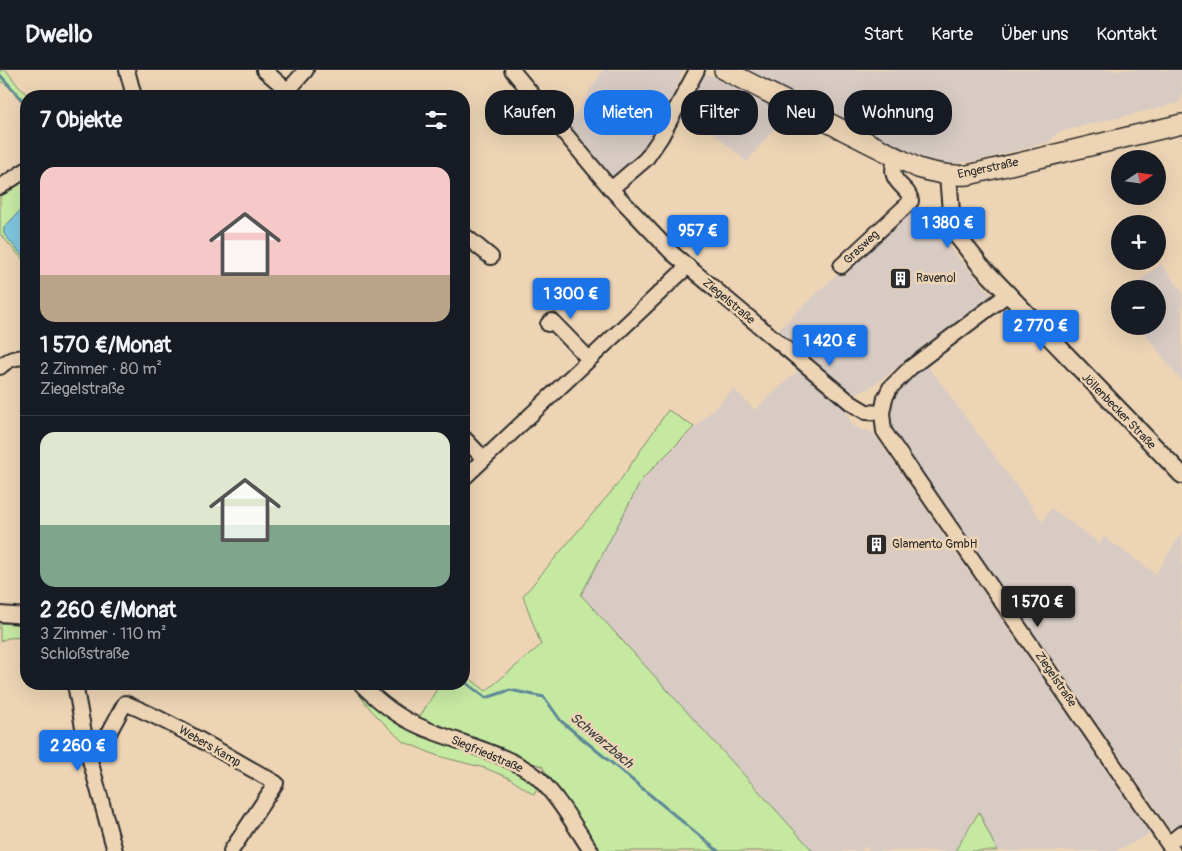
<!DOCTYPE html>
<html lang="de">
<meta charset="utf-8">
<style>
:root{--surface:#171b24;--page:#20242c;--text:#f1f3f6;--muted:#9ea1a6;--line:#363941;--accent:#1a73e8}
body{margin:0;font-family:Pangolin,sans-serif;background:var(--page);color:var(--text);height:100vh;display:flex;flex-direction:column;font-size:19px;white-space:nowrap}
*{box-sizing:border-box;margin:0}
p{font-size:16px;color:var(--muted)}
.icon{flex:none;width:28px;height:28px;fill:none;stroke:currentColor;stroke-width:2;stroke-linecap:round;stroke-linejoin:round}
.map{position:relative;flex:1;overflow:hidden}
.details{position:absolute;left:20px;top:20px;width:450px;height:600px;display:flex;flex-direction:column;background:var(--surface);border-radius:20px;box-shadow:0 5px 20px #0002}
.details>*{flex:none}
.banner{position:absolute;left:485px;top:20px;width:475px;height:45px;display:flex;gap:10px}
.needle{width:32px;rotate:77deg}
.controls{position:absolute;left:1111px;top:80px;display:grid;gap:10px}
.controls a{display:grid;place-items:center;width:55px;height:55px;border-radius:50%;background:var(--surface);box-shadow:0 5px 20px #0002;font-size:25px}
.price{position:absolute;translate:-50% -42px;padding:0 11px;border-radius:5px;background:var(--accent);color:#fff;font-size:16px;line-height:32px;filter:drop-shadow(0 1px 2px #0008)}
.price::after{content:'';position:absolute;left:50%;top:30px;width:15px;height:11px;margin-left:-8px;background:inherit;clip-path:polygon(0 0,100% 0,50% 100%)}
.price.active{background:#222;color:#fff}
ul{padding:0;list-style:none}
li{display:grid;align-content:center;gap:10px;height:265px;padding:0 20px}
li+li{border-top:1px solid var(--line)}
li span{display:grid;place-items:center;height:155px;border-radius:15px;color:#555}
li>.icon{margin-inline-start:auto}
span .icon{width:90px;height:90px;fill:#fffc;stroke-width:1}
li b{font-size:21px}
h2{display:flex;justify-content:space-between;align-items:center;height:60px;padding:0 20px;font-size:21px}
.tag{padding:0 18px;border-radius:20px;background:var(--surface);box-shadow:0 5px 20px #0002;font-size:18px;line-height:45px}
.tag.active{background:var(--accent);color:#fff}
header{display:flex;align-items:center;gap:30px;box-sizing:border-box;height:70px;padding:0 25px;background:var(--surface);border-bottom:1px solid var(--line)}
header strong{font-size:24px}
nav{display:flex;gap:28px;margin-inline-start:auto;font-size:18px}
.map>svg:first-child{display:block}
.built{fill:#d7cbc4}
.green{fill:#c6e9a2;stroke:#788a66}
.water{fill:#7dc6dd;stroke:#5c8896}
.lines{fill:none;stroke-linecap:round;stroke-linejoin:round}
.stream{stroke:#5c8896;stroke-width:3}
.minor-casing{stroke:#2b2b2b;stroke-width:18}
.tertiary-casing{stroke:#2b2b2b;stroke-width:20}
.secondary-casing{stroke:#2b2b2b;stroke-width:22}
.minor{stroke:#edd4b5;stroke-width:14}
.tertiary{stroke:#edd4b5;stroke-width:16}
.secondary{stroke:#edd4b5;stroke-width:19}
.labels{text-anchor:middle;stroke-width:5;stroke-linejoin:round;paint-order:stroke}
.street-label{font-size:12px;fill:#2b2b2b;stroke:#edd4b5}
.poi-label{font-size:12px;fill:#2b2b2b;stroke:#edd4b5;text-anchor:start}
.water-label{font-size:14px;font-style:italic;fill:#374246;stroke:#edd4b5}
</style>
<header>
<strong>Dwello</strong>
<nav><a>Start</a><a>Karte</a><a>Über uns</a><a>Kontakt</a></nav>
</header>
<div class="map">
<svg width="1182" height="781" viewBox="0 0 1182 781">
<rect width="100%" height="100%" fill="#edd4b5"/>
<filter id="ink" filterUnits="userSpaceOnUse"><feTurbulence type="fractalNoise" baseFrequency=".02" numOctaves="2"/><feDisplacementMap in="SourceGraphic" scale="10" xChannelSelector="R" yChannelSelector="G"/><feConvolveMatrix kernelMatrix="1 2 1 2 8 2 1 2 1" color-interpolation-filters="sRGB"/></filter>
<g filter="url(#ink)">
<path class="built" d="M 603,0 L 683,0 L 664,50 L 655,63 L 649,72 L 615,105 L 609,106 L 566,59 Z
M 747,0 L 1182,0 L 1182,27 L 1179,33 L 1058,62 L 1049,72 L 975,91 L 949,94 L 934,93 L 910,83 Z
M 708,4 L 789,40 L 747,92 L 683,37 L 700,5 Z
M 910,135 L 994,227 L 869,318 L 853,324 L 777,261 Z
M 1161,194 L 1182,221 L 1182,312 L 1139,256 L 1158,256 L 1158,219 L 1129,219 Z
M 927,295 L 1043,452 L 1051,438 L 1100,474 L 1104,467 L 1156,504 L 1182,462 L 1182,776 L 894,362 L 890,350 L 890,336 L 893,324 L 904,311 Z
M 801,298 L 846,336 L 846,341 L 851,354 L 863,361 L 870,361 L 876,367 L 1150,764 L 1116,781 L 997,781 L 978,742 L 955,781 L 869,781 L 867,776 L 861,781 L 813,781 L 580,525 L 642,409 L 734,319 L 755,340 Z"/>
<path class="green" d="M 0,0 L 6,0 L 19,17 L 29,26 L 26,26 L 26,37 L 7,15 L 0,11 Z
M 26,105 L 26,134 L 4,158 L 4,164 L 26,190 L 26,193 L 0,164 L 0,123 Z
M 668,340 L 694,357 L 642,409 L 581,525 L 813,781 L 595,781 L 542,696 L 517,688 L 419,648 L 440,614 L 464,614 L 464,604 L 486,621 L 541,575 L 523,526 L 617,415 Z
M 0,553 L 26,555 L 26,567 L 8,568 L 0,571 Z
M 351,614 L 355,614 L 377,636 L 512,698 L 538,717 L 534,725 L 509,708 L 485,698 L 438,686 L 402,671 L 371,640 Z
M 979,742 L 997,781 L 955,781 Z"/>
<path class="water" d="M 26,134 L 26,155 L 22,162 L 26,172 L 26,190 L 4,164 L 4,158 Z"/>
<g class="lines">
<path class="stream" d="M 0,5 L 26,34
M 464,611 L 486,628 L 510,620 L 544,627 L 561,651 L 718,781"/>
<defs>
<path id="minor" d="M 127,0 L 134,26
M 264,0 L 294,26
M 512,0 L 611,119 L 672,183 L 851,333 L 866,342 L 882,343
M 283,26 L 306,0
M 0,117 L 26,100
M 611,119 L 646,89 L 661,67 L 697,0
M 464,165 L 491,187
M 841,196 L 911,131 C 909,114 885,115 896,87
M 1008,224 L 910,298 L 890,318 L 885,328 L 882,343 L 884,361 L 1173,781
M 548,254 L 552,251 L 589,289
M 0,297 C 7,290 17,286 26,288
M 464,368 L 484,389
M 464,408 L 688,196
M 0,544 L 26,546
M 75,614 L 87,679 L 115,781
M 361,614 C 378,631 396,646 419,656 C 452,671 510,684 537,707 C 557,725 576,758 591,781
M 87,679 L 103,674 L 125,633 C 178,655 226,685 276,713 L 231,781
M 1168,774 L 1182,763"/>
<path id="tertiary" d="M 948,106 L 952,153 L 959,168 L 980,195 L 1182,405"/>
<path id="secondary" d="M 724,0 L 918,98 C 936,104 950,106 968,105 L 1182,54"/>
</defs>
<use href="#minor" class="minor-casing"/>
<use href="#tertiary" class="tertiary-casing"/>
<use href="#secondary" class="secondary-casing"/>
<use href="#minor" class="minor"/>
<use href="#tertiary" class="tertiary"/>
<use href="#secondary" class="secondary"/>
</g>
</g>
<defs>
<symbol id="building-square" viewBox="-11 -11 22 22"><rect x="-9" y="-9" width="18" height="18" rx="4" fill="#2b2b2b" stroke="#edd4b5"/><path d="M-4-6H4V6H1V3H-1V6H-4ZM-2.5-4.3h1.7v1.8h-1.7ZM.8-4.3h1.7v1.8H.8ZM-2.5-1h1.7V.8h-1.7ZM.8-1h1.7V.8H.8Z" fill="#fff"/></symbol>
</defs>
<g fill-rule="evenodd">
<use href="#building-square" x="888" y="196" width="25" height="25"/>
<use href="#building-square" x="864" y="462" width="25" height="25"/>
</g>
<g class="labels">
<g class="street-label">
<text transform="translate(988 98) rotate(-12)" y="4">Engerstraße</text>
<text transform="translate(861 177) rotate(-43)" y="4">Grasweg</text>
<text transform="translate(729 231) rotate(40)" y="4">Ziegelstraße</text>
<text transform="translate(1119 341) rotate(46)" y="4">Jöllenbecker Straße</text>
<text transform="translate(1056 609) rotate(56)" y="4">Ziegelstraße</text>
<text transform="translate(210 676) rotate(30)" y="4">Webers Kamp</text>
<text transform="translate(487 684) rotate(23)" y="4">Siegfriedstraße</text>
</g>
<g class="poi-label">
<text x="916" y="212">Ravenol</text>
<text x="892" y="478">Glamento GmbH</text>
</g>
<g class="water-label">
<text transform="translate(602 670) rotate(40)" y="5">Schwarzbach</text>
</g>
</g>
</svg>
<div class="controls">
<a><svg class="needle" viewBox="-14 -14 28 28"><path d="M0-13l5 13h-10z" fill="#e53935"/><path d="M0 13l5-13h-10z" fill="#9ea1a6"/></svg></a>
<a>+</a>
<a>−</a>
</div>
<b class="price" style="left:948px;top:179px">1 380 €</b>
<b class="price" style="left:698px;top:187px">957 €</b>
<b class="price" style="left:571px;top:250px">1 300 €</b>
<b class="price" style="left:1041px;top:282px">2 770 €</b>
<b class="price" style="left:830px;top:297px">1 420 €</b>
<b class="price active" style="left:1038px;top:558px">1 570 €</b>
<b class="price" style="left:78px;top:702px">2 260 €</b>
<div class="banner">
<a class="tag">Kaufen</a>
<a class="tag active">Mieten</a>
<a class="tag">Filter</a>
<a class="tag">Neu</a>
<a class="tag">Wohnung</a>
</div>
<section class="details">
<h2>7 Objekte<svg class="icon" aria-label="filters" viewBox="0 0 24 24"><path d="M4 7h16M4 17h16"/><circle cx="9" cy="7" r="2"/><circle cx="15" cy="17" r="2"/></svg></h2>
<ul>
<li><span style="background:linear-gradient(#f6c9c9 70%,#b9a48a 0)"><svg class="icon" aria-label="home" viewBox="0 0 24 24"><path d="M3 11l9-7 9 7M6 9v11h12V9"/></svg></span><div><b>1 570 €/Monat</b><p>2 Zimmer · 80 m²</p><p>Ziegelstraße</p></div></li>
<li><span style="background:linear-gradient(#dfe7d0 60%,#7fa58c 0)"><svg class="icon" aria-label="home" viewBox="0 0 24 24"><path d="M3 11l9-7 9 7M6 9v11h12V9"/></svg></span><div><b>2 260 €/Monat</b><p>3 Zimmer · 110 m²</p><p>Schloßstraße</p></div></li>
</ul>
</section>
</div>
